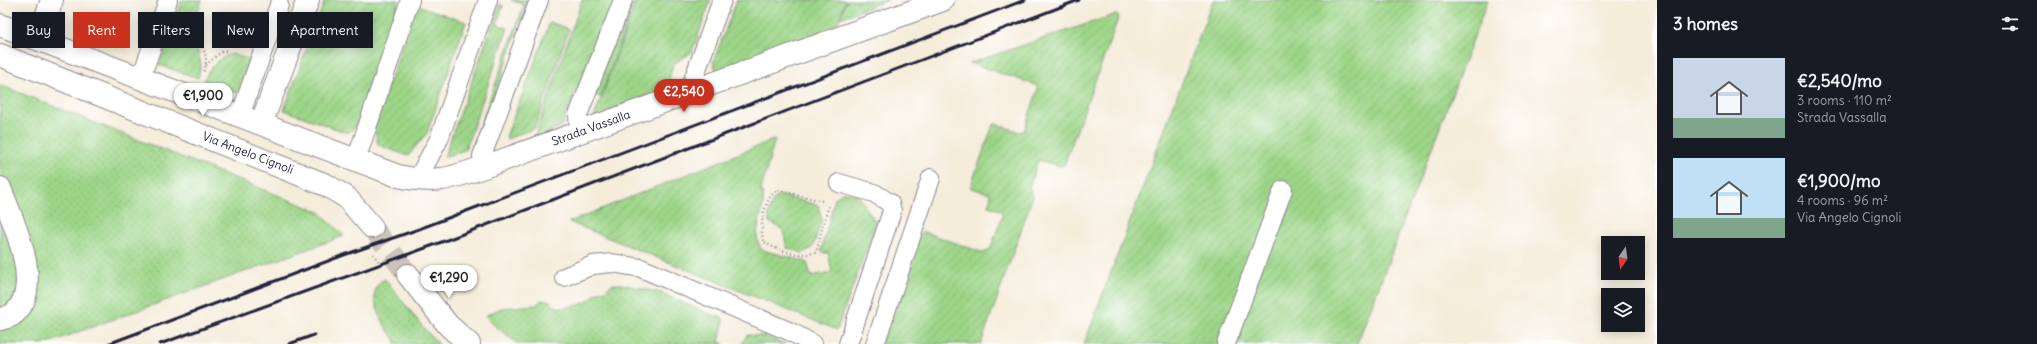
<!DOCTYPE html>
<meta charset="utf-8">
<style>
:root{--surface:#171b24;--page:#242831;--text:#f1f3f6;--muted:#9ea1a6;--accent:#c8321e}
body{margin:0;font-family:Delius,sans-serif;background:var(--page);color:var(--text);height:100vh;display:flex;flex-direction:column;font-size:15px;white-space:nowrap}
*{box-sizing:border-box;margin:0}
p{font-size:13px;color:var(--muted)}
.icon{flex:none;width:22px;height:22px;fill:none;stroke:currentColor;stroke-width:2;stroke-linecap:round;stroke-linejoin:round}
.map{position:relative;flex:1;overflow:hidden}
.panel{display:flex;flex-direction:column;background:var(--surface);width:380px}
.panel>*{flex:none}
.banner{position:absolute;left:12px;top:12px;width:380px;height:36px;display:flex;gap:8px}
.needle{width:26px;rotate:193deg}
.tools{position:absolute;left:1601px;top:236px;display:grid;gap:8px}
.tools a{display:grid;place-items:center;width:44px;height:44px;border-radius:0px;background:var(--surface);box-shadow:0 2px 10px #0003;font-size:20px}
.price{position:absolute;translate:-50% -34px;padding:0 9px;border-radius:14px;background:#fff;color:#222;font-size:13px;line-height:26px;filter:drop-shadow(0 1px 2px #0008)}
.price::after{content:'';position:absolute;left:50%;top:24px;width:12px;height:9px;margin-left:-6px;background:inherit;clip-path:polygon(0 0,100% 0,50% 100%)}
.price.selected{background:var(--accent);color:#fff}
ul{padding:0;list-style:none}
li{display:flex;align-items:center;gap:12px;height:100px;padding:0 16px}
li span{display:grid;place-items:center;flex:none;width:112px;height:80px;border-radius:0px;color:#555}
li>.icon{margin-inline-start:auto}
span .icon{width:48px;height:48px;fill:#fffc;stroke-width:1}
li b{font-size:17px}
h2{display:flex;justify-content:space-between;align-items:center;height:48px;padding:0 16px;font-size:17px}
.pill{padding:0 14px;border-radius:0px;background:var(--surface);box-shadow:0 2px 10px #0003;font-size:14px;line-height:36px}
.pill.selected{background:var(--accent);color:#fff}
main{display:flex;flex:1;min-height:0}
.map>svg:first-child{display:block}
.grass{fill:url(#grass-dots);stroke:#607c62}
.garden{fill:url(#garden-furrows);stroke:#607c62}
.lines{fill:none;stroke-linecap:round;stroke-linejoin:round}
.minor-tunnel{stroke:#cbc4ba;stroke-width:22;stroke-dasharray:22 11;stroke-linecap:butt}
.service-casing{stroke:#8c878a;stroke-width:20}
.pedestrian-casing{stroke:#8c878a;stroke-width:24}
.minor-casing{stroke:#8c878a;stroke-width:24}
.path{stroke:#8c878a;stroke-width:2.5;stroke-dasharray:1 3;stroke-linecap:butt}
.service{stroke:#fff;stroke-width:18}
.pedestrian{stroke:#fff;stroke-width:22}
.minor{stroke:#fff;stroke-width:22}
.rail{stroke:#22223b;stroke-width:3}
.labels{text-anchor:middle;stroke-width:3;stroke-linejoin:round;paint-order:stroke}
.street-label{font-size:12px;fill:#22223b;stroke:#fff}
</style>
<main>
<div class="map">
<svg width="1657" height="344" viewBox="0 0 1657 344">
<defs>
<pattern id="grass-dots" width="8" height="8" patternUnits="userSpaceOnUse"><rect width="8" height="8" fill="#9dd588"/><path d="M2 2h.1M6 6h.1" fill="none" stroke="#87b776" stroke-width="1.8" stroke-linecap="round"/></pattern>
<pattern id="garden-furrows" width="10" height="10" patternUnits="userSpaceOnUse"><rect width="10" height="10" fill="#9dd588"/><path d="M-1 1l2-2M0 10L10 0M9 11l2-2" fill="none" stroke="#87b776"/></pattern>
</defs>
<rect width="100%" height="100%" fill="#fff"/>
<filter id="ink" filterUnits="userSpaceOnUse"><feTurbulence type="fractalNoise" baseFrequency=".025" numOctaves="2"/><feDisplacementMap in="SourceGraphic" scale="8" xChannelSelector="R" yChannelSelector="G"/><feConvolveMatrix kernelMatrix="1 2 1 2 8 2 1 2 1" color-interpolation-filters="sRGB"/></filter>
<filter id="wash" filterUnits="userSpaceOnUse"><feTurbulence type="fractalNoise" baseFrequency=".012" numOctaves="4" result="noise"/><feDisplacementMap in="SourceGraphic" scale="16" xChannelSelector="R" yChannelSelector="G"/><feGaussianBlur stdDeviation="0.9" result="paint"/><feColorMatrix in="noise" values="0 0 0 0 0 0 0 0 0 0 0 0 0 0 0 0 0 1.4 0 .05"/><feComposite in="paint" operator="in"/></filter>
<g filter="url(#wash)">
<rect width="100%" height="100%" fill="#f5ecda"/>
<path class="grass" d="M 0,85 L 320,212 L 344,236 L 45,344 L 0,344 Z
M 385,279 L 426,331 L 439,344 L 396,344 C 396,339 391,335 388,331 C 380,317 364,288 385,279 Z
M 612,284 L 622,284 L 661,293 L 714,316 L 720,316 L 724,320 L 719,342 L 724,344 L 518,344 L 494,325 L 485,316 L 501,308 L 536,305 L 541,300 L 550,301 L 553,306 L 562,308 L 579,305 L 590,300 L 596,293 L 605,290 Z
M 747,335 L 764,336 L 785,344 L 742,344 Z"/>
<path class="garden" d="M 182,0 L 202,0 L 187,42 L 197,48 L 201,64 L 198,78 L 159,65 Z
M 325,0 L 399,0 L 361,122 L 348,133 L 284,110 Z
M 511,0 L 528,0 L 477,147 L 472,148 L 524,5 Z
M 582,0 L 615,0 L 587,72 L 576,90 L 562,126 L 534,139 Z
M 629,0 L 635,0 L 601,97 L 594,95 Z
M 637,0 L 711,0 L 692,52 L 673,64 L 667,89 L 594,117 Z
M 737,0 L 846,0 L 836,27 L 716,71 L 713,62 Z
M 847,0 L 888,0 L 840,18 Z
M 1213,0 L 1488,0 L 1357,344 L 1084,344 Z
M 500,4 L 503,6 L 497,24 L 508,28 L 465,150 L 444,157 Z
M 417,5 L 466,22 L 427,133 L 408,156 L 378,145 L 374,126 Z
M 1117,14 L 1119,16 L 1064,165 L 1061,166 L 1038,160 L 1029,188 L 1033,196 L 981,344 L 881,344 L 919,234 L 924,232 L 984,253 L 990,249 L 1002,217 L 1002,211 L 988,206 L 991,196 L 989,193 L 971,188 L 971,185 L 993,125 L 996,124 L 1020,132 L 1024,131 L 1038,89 L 1036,85 L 970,63 Z
M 550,22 L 569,29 L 535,128 L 507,139 L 506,137 Z
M 232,54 L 249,59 L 238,93 L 204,81 C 208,69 219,57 232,54 Z
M 775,139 L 761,190 C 770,210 748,231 762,250 L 807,262 L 811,276 L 832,272 L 828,253 L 824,253 L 821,251 L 835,198 L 844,192 L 858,195 L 876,223 L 837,330 L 569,222 Z
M 779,195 L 818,205 L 822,220 L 813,247 L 803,253 L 787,248 C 782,230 789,232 769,222 C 767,213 771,200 779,195 Z"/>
</g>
<g filter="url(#ink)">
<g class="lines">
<path class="minor-tunnel" d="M 372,227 L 408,275"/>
<defs>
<path id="service" d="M 141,78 L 168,0
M 688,94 L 722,0
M 240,116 L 279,5
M 579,133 L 578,115 L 623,0
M 356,160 L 410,0
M 484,167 L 482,156 L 539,0
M 417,180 L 439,139 L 488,0
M 839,183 L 874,193 L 890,203 L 892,211 L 848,344
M 564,277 L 593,265 L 612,263 L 641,268 L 791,332 L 813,344
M 875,344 L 931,178
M 1226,344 L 1283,190"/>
<path id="pedestrian" d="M 0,188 C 11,218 47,289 12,315 C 9,317 3,318 0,319"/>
<path id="minor" d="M 0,25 L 398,176 C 434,184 449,179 484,167 L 943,0
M 38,38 L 52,0
M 0,55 L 326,185 L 346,197 L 372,227
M 261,124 L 308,0
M 408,275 L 448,325 L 469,344"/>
</defs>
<use href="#service" class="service-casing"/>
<use href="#pedestrian" class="pedestrian-casing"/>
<use href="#minor" class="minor-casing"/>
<path class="path" d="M 197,41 C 207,51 208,61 203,73
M 206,65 L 221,52 L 229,50
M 822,201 L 778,190 C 763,198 760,225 763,241 C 777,251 800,258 816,252 L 829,205
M 373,254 L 382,266"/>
<use href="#service" class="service"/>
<use href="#pedestrian" class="pedestrian"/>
<use href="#minor" class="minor"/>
<path class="rail" d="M 108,344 L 344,255 L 419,229 L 1025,0
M 160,344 L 431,246 L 1079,0
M 289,344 L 314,335"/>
</g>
</g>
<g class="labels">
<g class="street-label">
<text transform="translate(591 128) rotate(-20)" y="4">Strada Vassalla</text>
<text transform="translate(248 153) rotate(21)" y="4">Via Angelo Cignoli</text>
</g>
</g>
</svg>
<div class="tools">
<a><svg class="needle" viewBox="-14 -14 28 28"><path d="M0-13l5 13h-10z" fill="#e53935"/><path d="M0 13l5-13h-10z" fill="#9ea1a6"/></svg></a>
<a><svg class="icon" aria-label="layers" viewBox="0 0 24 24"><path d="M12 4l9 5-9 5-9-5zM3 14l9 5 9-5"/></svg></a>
</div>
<b class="price selected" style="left:684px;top:113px">€2,540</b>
<b class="price" style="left:203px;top:117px">€1,900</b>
<b class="price" style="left:449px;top:299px">€1,290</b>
<div class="banner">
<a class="pill">Buy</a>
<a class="pill selected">Rent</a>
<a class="pill">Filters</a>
<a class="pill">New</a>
<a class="pill">Apartment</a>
</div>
</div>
<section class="panel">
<h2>3 homes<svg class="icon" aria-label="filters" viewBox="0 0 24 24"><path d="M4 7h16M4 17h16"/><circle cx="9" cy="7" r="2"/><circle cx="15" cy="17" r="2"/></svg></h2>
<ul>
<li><span style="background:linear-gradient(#c9d6e8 75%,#7fa58c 0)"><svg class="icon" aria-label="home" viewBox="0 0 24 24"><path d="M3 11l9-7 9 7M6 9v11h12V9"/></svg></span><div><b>€2,540/mo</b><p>3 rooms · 110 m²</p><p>Strada Vassalla</p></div></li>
<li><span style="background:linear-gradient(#bfe0f5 75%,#7fa58c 0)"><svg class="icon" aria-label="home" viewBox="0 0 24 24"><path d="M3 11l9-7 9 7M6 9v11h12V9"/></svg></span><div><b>€1,900/mo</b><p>4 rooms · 96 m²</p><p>Via Angelo Cignoli</p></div></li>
</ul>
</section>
</main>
